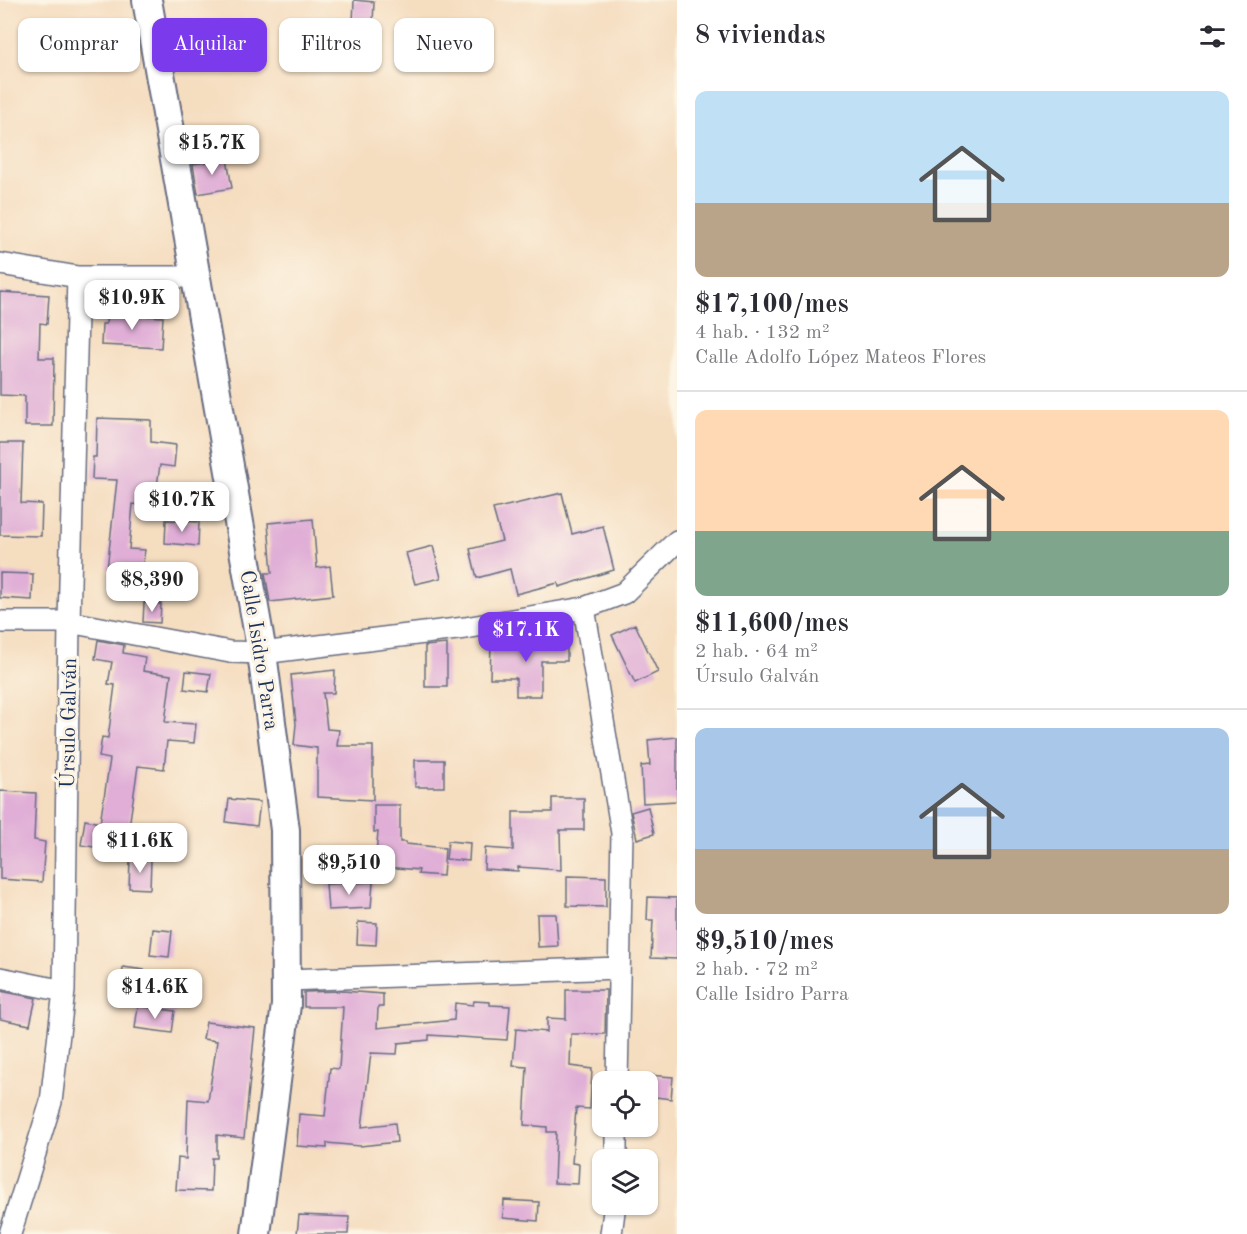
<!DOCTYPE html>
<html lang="es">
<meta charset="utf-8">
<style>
:root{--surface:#fff;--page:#f7f7f7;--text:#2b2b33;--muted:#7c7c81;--line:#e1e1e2;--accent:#7c3aed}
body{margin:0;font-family:"Old Standard TT",serif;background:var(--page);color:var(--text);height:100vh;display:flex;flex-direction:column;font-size:22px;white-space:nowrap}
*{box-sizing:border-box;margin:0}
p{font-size:20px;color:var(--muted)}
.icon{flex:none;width:33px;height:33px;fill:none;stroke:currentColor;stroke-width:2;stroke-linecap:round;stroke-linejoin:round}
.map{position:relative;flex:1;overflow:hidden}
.panel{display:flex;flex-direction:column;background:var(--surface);width:570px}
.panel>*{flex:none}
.top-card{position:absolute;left:18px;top:18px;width:568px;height:54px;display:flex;gap:12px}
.controls{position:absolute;left:592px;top:1071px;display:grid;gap:12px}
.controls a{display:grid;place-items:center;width:66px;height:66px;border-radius:12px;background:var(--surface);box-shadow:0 2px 4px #0004;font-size:30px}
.price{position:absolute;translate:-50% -51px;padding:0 14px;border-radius:12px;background:#fff;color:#222;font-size:20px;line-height:39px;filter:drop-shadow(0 2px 3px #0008)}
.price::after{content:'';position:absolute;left:50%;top:36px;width:18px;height:14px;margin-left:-9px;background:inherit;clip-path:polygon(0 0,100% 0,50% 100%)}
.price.on{background:var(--accent);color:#fff}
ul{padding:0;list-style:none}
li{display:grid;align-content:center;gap:12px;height:318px;padding:0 18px}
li+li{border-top:2px solid var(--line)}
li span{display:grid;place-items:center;height:186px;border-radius:12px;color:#555}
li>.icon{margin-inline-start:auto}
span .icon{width:108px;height:108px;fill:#fffc;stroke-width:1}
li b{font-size:26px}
h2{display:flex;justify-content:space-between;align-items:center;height:72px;padding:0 18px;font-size:26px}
.tag{padding:0 21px;border-radius:12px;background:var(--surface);box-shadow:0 2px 4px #0004;font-size:21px;line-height:54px}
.tag.on{background:var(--accent);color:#fff}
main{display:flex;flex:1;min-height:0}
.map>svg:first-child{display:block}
.building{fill:#e0aed7}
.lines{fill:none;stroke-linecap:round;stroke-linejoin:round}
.street-casing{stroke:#676c80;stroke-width:24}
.secondary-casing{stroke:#676c80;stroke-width:32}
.street{stroke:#fff;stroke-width:21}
.secondary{stroke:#fff;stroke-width:28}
.labels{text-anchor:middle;stroke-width:6;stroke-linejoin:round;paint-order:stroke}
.street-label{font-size:21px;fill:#1b2f5e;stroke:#fcf5e5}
</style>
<main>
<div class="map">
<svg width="677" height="1234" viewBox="0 0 677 1234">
<rect width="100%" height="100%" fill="#fcf5e5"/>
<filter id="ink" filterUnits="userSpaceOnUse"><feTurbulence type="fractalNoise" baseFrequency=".0167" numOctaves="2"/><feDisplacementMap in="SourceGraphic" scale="12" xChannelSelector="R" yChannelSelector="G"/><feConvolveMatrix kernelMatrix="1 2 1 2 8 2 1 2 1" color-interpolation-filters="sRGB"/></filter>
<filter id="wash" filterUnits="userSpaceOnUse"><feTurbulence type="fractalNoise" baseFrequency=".008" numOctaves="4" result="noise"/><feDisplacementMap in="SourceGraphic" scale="24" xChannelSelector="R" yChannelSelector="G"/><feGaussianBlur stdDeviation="1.35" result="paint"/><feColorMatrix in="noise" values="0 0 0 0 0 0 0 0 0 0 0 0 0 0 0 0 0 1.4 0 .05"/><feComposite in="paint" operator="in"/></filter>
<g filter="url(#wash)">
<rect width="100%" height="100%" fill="#f5ddc0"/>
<g id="blocks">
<path class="building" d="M 354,0 L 374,2 L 373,23 L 353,22 Z
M 227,159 L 232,188 L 198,194 L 193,164 Z
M 0,292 L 49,295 L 47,324 L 40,323 L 39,358 L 54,358 L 53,426 L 25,426 L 25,396 L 0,395 Z
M 107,313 L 163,317 L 161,348 L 101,345 L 102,324 L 106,324 Z
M 97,418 L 151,420 L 151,442 L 176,445 L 174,467 L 160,465 L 154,507 L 133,504 L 129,549 L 145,550 L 141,575 L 107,569 L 117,480 L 92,479 L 93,457 L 96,457 Z
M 0,443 L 23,443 L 21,503 L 42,504 L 41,536 L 0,535 Z
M 562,493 L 572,534 L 603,526 L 614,570 L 559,587 L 558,583 L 516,594 L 510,569 L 477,578 L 470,549 L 502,541 L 493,509 Z
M 313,519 L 317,568 L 330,566 L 333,595 L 270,602 L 265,573 L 272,573 L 268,523 Z
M 166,520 L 199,522 L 198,546 L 165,543 Z
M 433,546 L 441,578 L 415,584 L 406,553 Z
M 0,573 L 33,574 L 32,600 L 0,598 Z
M 144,603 L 161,604 L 160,623 L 143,622 Z
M 635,624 L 658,672 L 635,683 L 612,635 Z
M 544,638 L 567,639 L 567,661 L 541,661 L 541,696 L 516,696 L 516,678 L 490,678 L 491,644 L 544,644 Z
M 98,640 L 124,645 L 123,653 L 145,657 L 143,671 L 171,675 L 165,722 L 196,724 L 194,743 L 167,741 L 164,769 L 138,766 L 129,827 L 142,829 L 138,854 L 81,845 L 85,820 L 100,823 L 110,759 L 99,757 L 102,737 L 108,738 L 115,685 L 108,684 L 112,662 L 95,659 Z
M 447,644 L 447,687 L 425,687 L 425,646 Z
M 335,670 L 334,693 L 323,693 L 327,729 L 339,730 L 337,746 L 373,746 L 373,800 L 317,797 L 317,748 L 294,745 L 296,724 L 291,675 Z
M 186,671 L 211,674 L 208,692 L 184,689 Z
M 677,737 L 677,801 L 643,803 L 641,766 L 650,765 L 648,740 Z
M 415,760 L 444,760 L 444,787 L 415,787 Z
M 0,791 L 36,793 L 34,840 L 45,842 L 42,882 L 0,879 Z
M 552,798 L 584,798 L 584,830 L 560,830 L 561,870 L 518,867 L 518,871 L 484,869 L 485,848 L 513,850 L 513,812 L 552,812 Z
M 229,799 L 260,802 L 257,826 L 226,822 Z
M 374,805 L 400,805 L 400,842 L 406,842 L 406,844 L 445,848 L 443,876 L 418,874 L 419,870 L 375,866 L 378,832 L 374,832 Z
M 648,807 L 654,834 L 637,839 L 631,812 Z
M 448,841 L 470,843 L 469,861 L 446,859 Z
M 130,859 L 151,860 L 150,889 L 129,888 Z
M 567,876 L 606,877 L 606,907 L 567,906 Z
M 373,882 L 371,908 L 328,910 L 326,884 Z
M 648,897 L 677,898 L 677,959 L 651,958 L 653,920 L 647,920 Z
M 537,914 L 556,914 L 558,946 L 538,947 Z
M 358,922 L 377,923 L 376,945 L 357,944 Z
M 153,929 L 172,931 L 169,957 L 150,955 Z
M 123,967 L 144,970 L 140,1001 L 120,999 Z
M 566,990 L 606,990 L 605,1034 L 571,1034 L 570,1066 L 592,1069 L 590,1109 L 576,1108 L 572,1163 L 579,1164 L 578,1184 L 554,1183 L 556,1132 L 547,1132 L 547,1127 L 524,1125 L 527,1067 L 513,1066 L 516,1029 L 547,1032 L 547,1018 L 566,1019 Z
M 0,991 L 36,998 L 30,1025 L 0,1019 Z
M 342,991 L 383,994 L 383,1007 L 378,1007 L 377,1028 L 454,1020 L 455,1003 L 473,1005 L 474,1001 L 490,1002 L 490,1005 L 510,1006 L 507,1040 L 429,1035 L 429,1040 L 398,1043 L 397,1054 L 371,1053 L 362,1127 L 395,1123 L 397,1142 L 360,1146 L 327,1143 L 327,1148 L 297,1146 L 299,1114 L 325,1116 L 330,1068 L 339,1069 L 343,1007 L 304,1007 L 304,992 Z
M 138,1006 L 175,1011 L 172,1033 L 135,1028 Z
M 206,1022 L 255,1028 L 244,1138 L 217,1135 L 217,1158 L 212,1158 L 211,1191 L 176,1190 L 178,1158 L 186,1159 L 188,1099 L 208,1101 L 217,1041 L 203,1039 Z
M 648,1075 L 673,1077 L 671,1099 L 648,1096 Z
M 504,1200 L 539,1202 L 538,1221 L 503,1218 Z
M 299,1215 L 349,1217 L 348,1234 L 297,1234 Z"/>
</g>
</g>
<g filter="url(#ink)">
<use href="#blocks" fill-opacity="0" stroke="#676c80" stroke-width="1.5"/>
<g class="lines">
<defs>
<path id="street" d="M 0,264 L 78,277 L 196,277
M 584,608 L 622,833 L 617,1082
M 0,622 L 69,622 L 230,652 L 262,653 L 465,628 L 584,608 L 624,593 L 677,541
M 0,978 L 64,991
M 286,980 L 619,968
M 616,1160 L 616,1126
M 10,1234 L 51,1102 L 64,991 L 69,622 L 78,277
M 611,1234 L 615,1204"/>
<path id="secondary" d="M 147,0 L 262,653 L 285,830 L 286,1005 L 256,1234"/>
</defs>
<use href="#street" class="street-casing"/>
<use href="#secondary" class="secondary-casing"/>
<use href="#street" class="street"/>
<use href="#secondary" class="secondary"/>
</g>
</g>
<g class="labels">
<g class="street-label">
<text transform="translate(260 650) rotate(81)" y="7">Calle Isidro Parra</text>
<text transform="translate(68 723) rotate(-89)" y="7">Úrsulo Galván</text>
</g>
</g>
</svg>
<div class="controls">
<a><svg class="icon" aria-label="locate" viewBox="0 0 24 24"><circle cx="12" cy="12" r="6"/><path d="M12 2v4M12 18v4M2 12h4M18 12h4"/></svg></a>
<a><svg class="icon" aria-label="layers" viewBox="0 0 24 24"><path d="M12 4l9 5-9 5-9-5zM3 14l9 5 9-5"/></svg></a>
</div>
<b class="price" style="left:212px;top:176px">$15.7K</b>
<b class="price" style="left:132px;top:331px">$10.9K</b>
<b class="price" style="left:182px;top:533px">$10.7K</b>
<b class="price" style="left:152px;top:613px">$8,390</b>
<b class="price on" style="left:526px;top:663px">$17.1K</b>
<b class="price" style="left:140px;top:874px">$11.6K</b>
<b class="price" style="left:349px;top:896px">$9,510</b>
<b class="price" style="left:155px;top:1020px">$14.6K</b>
<div class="top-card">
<a class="tag">Comprar</a>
<a class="tag on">Alquilar</a>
<a class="tag">Filtros</a>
<a class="tag">Nuevo</a>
</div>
</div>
<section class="panel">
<h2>8 viviendas<svg class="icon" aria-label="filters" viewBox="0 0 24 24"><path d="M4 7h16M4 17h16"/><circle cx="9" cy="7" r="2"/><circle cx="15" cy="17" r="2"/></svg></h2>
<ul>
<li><span style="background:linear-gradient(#bfe0f5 60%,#b9a48a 0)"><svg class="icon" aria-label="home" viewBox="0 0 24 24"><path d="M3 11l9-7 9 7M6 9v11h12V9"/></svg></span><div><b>$17,100/mes</b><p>4 hab. · 132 m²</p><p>Calle Adolfo López Mateos Flores</p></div></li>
<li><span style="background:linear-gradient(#ffd9b3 65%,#7fa58c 0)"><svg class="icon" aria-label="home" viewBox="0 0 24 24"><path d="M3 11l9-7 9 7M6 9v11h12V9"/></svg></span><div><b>$11,600/mes</b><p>2 hab. · 64 m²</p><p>Úrsulo Galván</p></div></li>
<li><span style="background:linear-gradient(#a9c7e8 65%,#b9a48a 0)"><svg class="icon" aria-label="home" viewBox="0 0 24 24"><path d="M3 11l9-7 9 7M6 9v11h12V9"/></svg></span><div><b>$9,510/mes</b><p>2 hab. · 72 m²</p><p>Calle Isidro Parra</p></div></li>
</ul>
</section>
</main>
